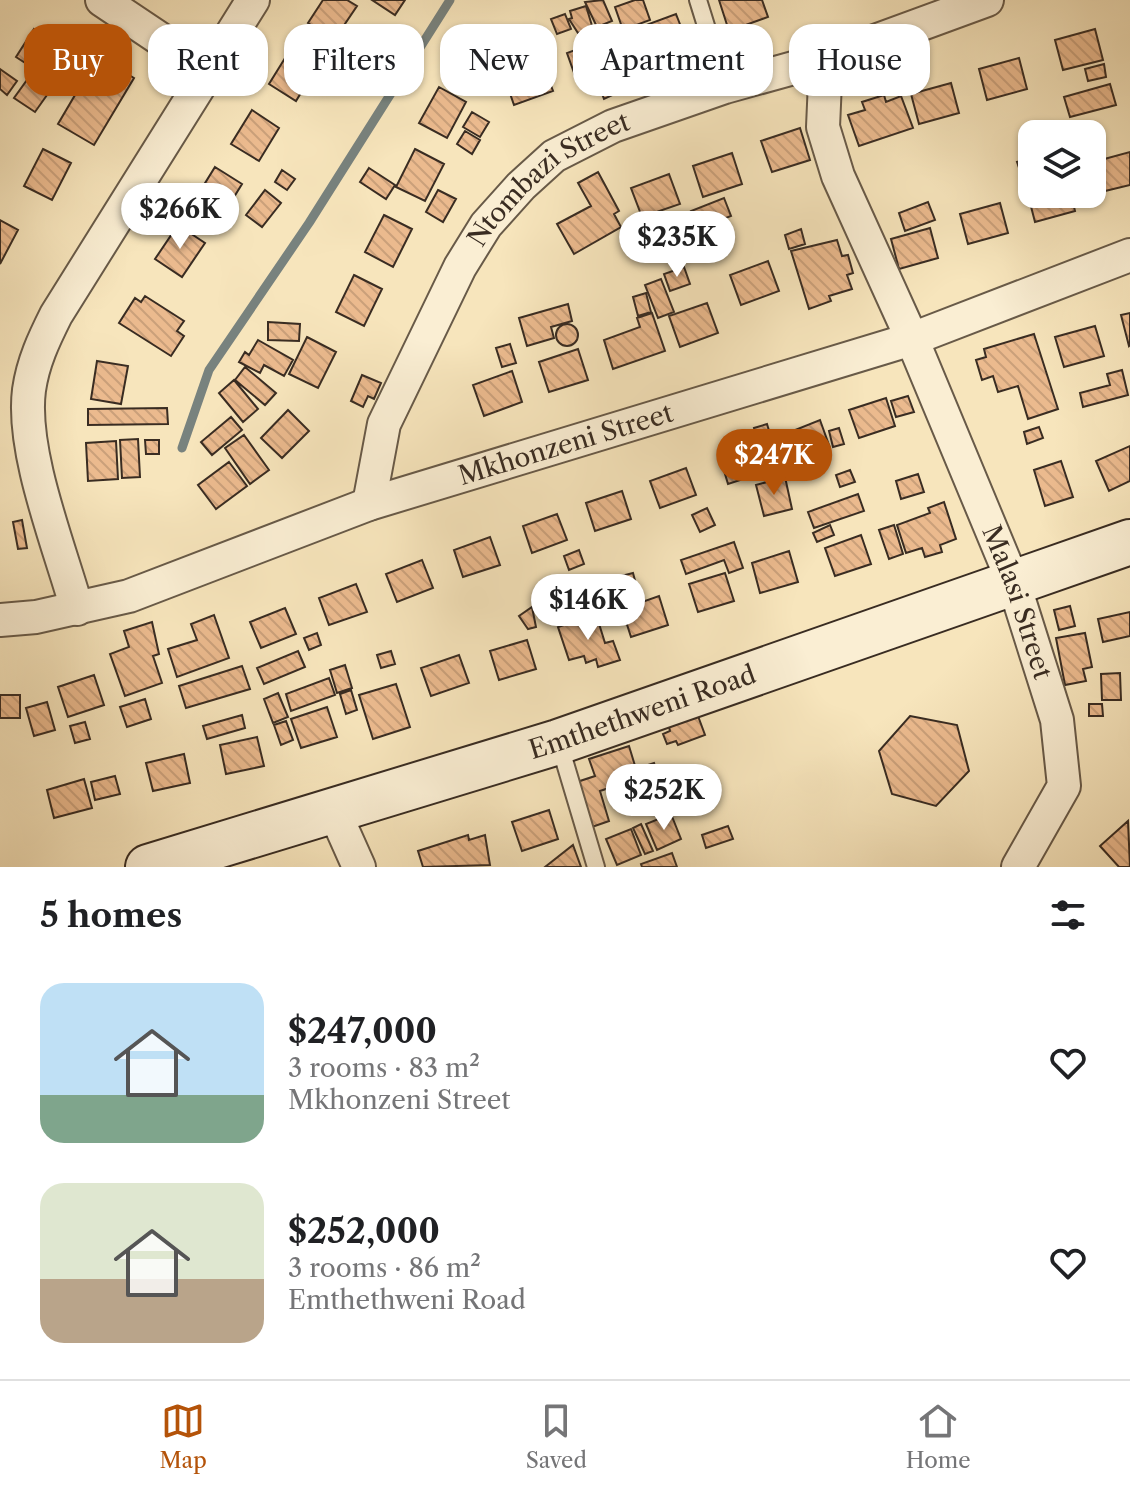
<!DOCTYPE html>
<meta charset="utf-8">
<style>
:root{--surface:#fff;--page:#f6f6f6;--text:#202124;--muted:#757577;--line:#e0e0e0;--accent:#b45309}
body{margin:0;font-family:"Libre Caslon Text",serif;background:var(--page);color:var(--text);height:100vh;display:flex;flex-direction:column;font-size:30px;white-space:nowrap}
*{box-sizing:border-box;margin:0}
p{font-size:26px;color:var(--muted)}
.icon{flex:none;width:44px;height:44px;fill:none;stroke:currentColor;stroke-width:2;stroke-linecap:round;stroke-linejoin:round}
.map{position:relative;height:867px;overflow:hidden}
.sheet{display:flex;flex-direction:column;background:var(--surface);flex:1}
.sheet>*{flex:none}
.banner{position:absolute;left:24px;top:24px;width:1082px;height:72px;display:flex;gap:16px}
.buttons{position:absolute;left:1018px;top:120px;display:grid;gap:16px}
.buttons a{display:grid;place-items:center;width:88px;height:88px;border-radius:16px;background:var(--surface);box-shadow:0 2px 6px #0004;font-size:40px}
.price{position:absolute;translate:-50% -68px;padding:0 18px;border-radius:28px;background:#fff;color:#222;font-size:26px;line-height:52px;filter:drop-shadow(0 2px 4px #0008)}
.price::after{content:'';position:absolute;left:50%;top:48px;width:24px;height:18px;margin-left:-12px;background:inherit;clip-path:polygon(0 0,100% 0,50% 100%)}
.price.selected{background:var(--accent);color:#fff}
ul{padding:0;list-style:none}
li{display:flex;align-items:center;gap:24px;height:200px;padding:0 40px}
li span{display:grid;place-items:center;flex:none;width:224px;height:160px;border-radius:24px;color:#555}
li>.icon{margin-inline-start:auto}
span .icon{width:96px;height:96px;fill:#fffc;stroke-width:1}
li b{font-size:34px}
h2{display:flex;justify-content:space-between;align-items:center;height:96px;padding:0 40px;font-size:34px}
.chip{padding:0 28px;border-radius:24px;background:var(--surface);box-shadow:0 2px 6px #0004;font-size:28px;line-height:72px}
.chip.selected{background:var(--accent);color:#fff}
.dock{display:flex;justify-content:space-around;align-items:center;height:112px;border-top:2px solid var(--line);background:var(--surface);font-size:22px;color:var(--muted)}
.dock a{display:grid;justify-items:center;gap:4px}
.dock .selected{color:var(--accent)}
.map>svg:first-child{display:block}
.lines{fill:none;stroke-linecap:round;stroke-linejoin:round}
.stream{stroke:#78827e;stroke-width:9}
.building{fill:url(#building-back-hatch);stroke:#392c22;stroke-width:2}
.lane-casing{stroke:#685a48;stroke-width:20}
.street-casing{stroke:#685a48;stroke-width:36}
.secondary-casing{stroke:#392c22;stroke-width:48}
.lane{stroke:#faeed3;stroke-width:16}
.street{stroke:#faeed3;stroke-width:32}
.secondary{stroke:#faeed3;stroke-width:44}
.labels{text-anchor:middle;stroke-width:7;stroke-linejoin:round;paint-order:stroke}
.street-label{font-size:26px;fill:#392c22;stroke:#faeed3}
</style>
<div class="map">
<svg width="1130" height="867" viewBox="0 0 1130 867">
<defs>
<pattern id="building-back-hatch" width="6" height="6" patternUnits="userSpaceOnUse" patternTransform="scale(2)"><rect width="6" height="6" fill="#ebba8e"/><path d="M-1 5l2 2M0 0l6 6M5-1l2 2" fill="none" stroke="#caa07a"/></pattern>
</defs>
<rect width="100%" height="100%" fill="#f7e5bc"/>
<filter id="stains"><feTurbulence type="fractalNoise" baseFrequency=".0025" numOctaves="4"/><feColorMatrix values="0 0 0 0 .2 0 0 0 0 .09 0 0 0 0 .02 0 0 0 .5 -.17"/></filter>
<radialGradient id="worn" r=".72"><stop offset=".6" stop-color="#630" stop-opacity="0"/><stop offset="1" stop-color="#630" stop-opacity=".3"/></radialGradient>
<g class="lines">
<path class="stream" d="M 182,448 L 209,370 L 309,223 L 450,0"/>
</g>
<path class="building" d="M 323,0 L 347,0 L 357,6 L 334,40 L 308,23 Z
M 372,0 L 405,0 L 395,15 Z
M 603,0 L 612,21 L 597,27 L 585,2 Z
M 635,0 L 643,0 L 650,20 L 623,30 L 615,7 Z
M 719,0 L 762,0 L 768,17 L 729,31 Z
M 586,6 L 593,29 L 578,33 L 569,19 L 572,18 L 570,11 Z
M 565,14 L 571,29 L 557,34 L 551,19 Z
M 676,14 L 688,45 L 649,59 L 638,28 Z
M 34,29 L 66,50 L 73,40 L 86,48 L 61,86 L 16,57 Z
M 1095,29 L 1103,60 L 1063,70 L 1055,40 Z
M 345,32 L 370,48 L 358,66 L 333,50 Z
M 605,39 L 616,70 L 578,84 L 567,53 Z
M 290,50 L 317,66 L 296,101 L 269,84 Z
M 98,56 L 134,78 L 94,145 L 58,124 Z
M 1019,58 L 1027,89 L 987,100 L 979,69 Z
M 542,62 L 553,91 L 514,105 L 504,76 Z
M 1104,64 L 1106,77 L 1088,81 L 1085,69 Z
M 0,69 L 17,81 L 7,95 L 0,89 Z
M 614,79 L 619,92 L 604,99 L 599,86 Z
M 27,80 L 47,95 L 35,112 L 14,98 Z
M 951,83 L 959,113 L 919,124 L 911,94 Z
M 1110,84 L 1116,105 L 1070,117 L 1064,97 Z
M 439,87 L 466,102 L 447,138 L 419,123 Z
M 884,95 L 886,102 L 901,96 L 913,128 L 859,146 L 848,115 L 865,110 L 862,102 Z
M 252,110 L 279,128 L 259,161 L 231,144 Z
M 472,112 L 489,122 L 480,137 L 463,127 Z
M 800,128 L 810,160 L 772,172 L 761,141 Z
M 465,131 L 480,140 L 472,154 L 457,144 Z
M 43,149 L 71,163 L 52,200 L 24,186 Z
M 415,149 L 444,164 L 425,201 L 396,187 Z
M 1130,152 L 1130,185 L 1105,191 L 1097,161 Z
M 732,153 L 742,184 L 703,197 L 693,166 Z
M 1032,157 L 1032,177 L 1023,179 L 1017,162 Z
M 215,167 L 242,184 L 221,218 L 194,201 Z
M 369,168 L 395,185 L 386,199 L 360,182 Z
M 282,170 L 295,179 L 287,190 L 275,182 Z
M 598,172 L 619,211 L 614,214 L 621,227 L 574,254 L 557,224 L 591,206 L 578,183 Z
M 669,174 L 680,204 L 642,217 L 631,188 Z
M 265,190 L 281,203 L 262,227 L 246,215 Z
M 438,190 L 456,199 L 443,222 L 426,212 Z
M 1032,190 L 1032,194 L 1071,194 L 1075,211 L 1035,222 L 1027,191 Z
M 724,198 L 731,216 L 698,229 L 691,211 Z
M 928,202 L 935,220 L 905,231 L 899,213 Z
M 1000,203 L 1008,233 L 968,244 L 960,214 Z
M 384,215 L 412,229 L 393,267 L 365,252 Z
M 0,220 L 18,230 L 0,264 Z
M 689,223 L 693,236 L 680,241 L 675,228 Z
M 178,225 L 205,243 L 182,277 L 155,259 Z
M 930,228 L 938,258 L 899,269 L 891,239 Z
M 672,229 L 678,242 L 665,247 L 659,235 Z
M 801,229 L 805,244 L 789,249 L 785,235 Z
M 837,240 L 842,256 L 848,255 L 853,273 L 847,275 L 852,289 L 829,296 L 831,301 L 809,309 L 791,251 Z
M 768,261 L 779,291 L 741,305 L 730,275 Z
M 684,267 L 690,284 L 670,291 L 664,274 Z
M 354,275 L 382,289 L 364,326 L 336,312 Z
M 661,279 L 674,312 L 658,318 L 645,285 Z
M 646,293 L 651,312 L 638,316 L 633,297 Z
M 145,296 L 184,321 L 177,331 L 184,336 L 171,356 L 119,323 L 135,298 L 141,302 Z
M 707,303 L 718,333 L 680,347 L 669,316 Z
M 568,304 L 572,321 L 551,327 L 554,338 L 527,346 L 519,318 Z
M 652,313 L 665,351 L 613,369 L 604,340 L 640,327 L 637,318 Z
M 1130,313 L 1130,345 L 1129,346 L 1121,315 Z
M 268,322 L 300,324 L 299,341 L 268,340 Z
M556 335a11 11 0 1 1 22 0a11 11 0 1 1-22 0Z
M 1095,326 L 1104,356 L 1064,367 L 1055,337 Z
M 1034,334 L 1058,409 L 1028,419 L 1018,386 L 998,392 L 993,376 L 982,380 L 976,360 L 986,357 L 984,349 Z
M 307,337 L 336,352 L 318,388 L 289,374 Z
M 258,340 L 293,360 L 284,376 L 264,365 L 260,373 L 239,362 L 245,352 L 249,355 Z
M 510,344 L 516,363 L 502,367 L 496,348 Z
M 578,349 L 588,380 L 549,392 L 539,362 Z
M 97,361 L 128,366 L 121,404 L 91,399 Z
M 245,367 L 276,393 L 265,405 L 235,380 Z
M 1122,370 L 1128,395 L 1083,407 L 1080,393 L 1110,385 L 1107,374 Z
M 512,371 L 522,402 L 484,416 L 473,385 Z
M 362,375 L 381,383 L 374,399 L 368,396 L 363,407 L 351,401 Z
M 234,380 L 258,409 L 243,422 L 219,393 Z
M 908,396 L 914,412 L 896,417 L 891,401 Z
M 886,398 L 895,426 L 859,438 L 849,410 Z
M 167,408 L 168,424 L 88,425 L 88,409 Z
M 288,410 L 309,431 L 282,458 L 261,438 Z
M 231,417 L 242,430 L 212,455 L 201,442 Z
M 820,420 L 830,448 L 795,462 L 785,434 Z
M 767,424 L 780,467 L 728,484 L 719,454 L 758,442 L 754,428 Z
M 1039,427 L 1043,438 L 1027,444 L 1024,432 Z
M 839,428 L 844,444 L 833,447 L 829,431 Z
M 244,435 L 269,470 L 250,484 L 225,448 Z
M 138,439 L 140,477 L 122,478 L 120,440 Z
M 145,440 L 159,440 L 159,454 L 146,454 Z
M 116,441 L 118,479 L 88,481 L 86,443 Z
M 1130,446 L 1130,481 L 1109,491 L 1096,461 Z
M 1061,461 L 1073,497 L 1045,506 L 1034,470 Z
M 229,462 L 247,486 L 216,509 L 198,485 Z
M 686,468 L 696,495 L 660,508 L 650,481 Z
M 850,470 L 855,482 L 840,487 L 836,475 Z
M 918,474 L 924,492 L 901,499 L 896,481 Z
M 785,477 L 792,509 L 764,516 L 756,485 Z
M 622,491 L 631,519 L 595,531 L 586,503 Z
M 858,494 L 864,511 L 814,528 L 808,512 Z
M 944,502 L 956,539 L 940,545 L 942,552 L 925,557 L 922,548 L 906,553 L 897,525 L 930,513 L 928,508 Z
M 707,508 L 715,525 L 700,532 L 692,515 Z
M 557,514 L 567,540 L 532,553 L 523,526 Z
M 22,520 L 27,548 L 18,549 L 13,522 Z
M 830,525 L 834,535 L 817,542 L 813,533 Z
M 894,525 L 903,554 L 889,559 L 879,530 Z
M 861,535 L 871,564 L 835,576 L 825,548 Z
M 490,537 L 500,565 L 463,577 L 454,550 Z
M 734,542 L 743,568 L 729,573 L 724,560 L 686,574 L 681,560 Z
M 579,550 L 584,564 L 569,570 L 564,556 Z
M 789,551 L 798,582 L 760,593 L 752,563 Z
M 422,560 L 433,588 L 397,602 L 386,574 Z
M 633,573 L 637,588 L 621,592 L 623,599 L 608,604 L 602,581 Z
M 725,573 L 734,601 L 698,612 L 689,584 Z
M 356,584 L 367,612 L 329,625 L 319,598 Z
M 587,593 L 593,608 L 549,623 L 544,608 Z
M 659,596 L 668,625 L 631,637 L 622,609 Z
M 1070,606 L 1075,626 L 1059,630 L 1054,610 Z
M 532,607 L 536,627 L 528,629 L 519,616 Z
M 285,608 L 296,634 L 261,648 L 250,622 Z
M 1130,612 L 1130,636 L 1103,642 L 1098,619 Z
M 596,614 L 605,643 L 613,641 L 620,660 L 598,667 L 596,659 L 586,663 L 584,656 L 569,660 L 558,627 Z
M 214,615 L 229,658 L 177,677 L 168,649 L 197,640 L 191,624 Z
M 152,622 L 159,654 L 153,656 L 162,683 L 125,696 L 110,654 L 129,647 L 124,631 Z
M 317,633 L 321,645 L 309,650 L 304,638 Z
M 1085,633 L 1092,667 L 1083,669 L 1086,681 L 1065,685 L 1056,638 Z
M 527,640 L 536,669 L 499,680 L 490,651 Z
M 298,651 L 305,667 L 264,684 L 257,668 Z
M 391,651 L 395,664 L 381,668 L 377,655 Z
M 459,655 L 469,683 L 431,696 L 421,668 Z
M 345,665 L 352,688 L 337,693 L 330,670 Z
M 242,666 L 250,689 L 186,708 L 179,686 Z
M 1120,673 L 1121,700 L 1102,700 L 1101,674 Z
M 94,675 L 104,705 L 68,717 L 58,687 Z
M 329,678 L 335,695 L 291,711 L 286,694 Z
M 396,684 L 410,727 L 373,739 L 359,695 Z
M 351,690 L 357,710 L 346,714 L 340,694 Z
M 278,693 L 288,717 L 273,723 L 264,699 Z
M 0,695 L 20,695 L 20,718 L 0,718 Z
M 145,699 L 151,719 L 127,727 L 120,707 Z
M 47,702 L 55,730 L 34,736 L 26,708 Z
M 1089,704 L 1102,704 L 1103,716 L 1089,716 Z
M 327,707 L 337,737 L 301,748 L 291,719 Z
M 242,715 L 245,728 L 207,739 L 203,726 Z
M 698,716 L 705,735 L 678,745 L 676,741 L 667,744 L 663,734 L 670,731 L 669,727 Z
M 910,716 L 957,725 L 969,771 L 936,806 L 892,794 L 879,751 Z
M 286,721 L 293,740 L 281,745 L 274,725 Z
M 85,722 L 90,739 L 75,743 L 70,726 Z
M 257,737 L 264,766 L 226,774 L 220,745 Z
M 629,746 L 636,769 L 654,763 L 667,803 L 634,813 L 624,783 L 600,791 L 609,821 L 592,827 L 577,782 L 595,776 L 589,759 Z
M 184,754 L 190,783 L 153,791 L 146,763 Z
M 115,776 L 120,794 L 95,800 L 91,782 Z
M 84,779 L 92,808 L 54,818 L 47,790 Z
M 549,810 L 558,839 L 522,851 L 512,822 Z
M 671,814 L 681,839 L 657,850 L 646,824 Z
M 1128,821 L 1130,867 L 1119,867 L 1100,846 Z
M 641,824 L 653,851 L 645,854 L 633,828 Z
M 728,826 L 733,839 L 706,848 L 702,835 Z
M 631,829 L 641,855 L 617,865 L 606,839 Z
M 468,835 L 469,840 L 485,835 L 490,865 L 423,867 L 418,851 Z
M 573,845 L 581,867 L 545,867 Z
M 672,853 L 677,867 L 642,867 L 641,864 Z"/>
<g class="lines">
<defs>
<path id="lane" d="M 698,0 L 725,87
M 559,743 L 596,867"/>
<g id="street">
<path d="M 102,0 L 208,71"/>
<path id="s1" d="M 826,59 L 823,127 L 838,176 L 912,339 L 1014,584 L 1057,720 L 1064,786 L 1018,867"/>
<path id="s2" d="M 369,504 L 384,424 L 460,267 L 486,225 L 521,186 L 554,156 L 613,126 L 725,87 L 826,59 L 987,0"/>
<path d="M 77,609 C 60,548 21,452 29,390 C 33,362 44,339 56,315 L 253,0"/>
<path id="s3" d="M 0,620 L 36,617 L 129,596 L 369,504 L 912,339 L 1130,255"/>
<path d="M 334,811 L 359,867"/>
</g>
<g id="secondary">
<path id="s4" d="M 148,867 L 558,742 L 1130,542"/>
</g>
</defs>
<use href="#lane" class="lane-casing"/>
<use href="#street" class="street-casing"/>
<use href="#secondary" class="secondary-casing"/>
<use href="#lane" class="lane"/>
<use href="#street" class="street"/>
<use href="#secondary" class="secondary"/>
</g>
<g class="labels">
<g class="street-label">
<text dy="9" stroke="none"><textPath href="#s2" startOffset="384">Ntombazi Street</textPath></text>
<text dy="9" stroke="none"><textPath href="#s3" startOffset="594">Mkhonzeni Street</textPath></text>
<text dy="9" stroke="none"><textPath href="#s1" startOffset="582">Malasi Street</textPath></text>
<text dy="9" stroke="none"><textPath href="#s4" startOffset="518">Emthethweni Road</textPath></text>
</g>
</g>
<rect width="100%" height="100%" filter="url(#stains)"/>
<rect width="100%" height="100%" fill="url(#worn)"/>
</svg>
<div class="buttons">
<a><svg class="icon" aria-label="layers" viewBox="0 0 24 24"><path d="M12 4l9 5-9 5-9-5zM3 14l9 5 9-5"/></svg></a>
</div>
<b class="price" style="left:180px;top:251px">$266K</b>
<b class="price" style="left:677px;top:279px">$235K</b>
<b class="price selected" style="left:774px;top:497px">$247K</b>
<b class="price" style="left:588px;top:642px">$146K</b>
<b class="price" style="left:664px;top:832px">$252K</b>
<div class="banner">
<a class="chip selected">Buy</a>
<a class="chip">Rent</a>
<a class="chip">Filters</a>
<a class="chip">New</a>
<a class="chip">Apartment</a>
<a class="chip">House</a>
</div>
</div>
<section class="sheet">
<h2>5 homes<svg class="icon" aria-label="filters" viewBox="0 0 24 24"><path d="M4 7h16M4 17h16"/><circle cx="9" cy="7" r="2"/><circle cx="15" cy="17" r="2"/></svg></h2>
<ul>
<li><span style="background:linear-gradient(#bfe0f5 70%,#7fa58c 0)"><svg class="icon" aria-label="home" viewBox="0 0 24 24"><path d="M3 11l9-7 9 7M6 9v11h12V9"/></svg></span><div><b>$247,000</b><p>3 rooms · 83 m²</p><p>Mkhonzeni Street</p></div><svg class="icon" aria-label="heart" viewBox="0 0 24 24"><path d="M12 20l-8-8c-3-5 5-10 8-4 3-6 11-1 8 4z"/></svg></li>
<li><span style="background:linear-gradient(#dfe7d0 60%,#b9a48a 0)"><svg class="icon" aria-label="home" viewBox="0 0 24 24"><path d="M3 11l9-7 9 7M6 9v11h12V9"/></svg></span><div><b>$252,000</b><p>3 rooms · 86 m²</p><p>Emthethweni Road</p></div><svg class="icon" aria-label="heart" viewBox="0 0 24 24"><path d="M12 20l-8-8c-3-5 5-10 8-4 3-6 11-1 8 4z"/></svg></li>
</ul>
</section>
<nav class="dock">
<a class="selected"><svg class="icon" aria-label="map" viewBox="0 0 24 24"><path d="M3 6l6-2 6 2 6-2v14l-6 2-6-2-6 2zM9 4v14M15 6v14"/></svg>Map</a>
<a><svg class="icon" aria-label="saved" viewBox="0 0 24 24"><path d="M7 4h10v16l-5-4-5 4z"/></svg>Saved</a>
<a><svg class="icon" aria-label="home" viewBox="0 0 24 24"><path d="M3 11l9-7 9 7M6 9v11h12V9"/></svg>Home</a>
</nav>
